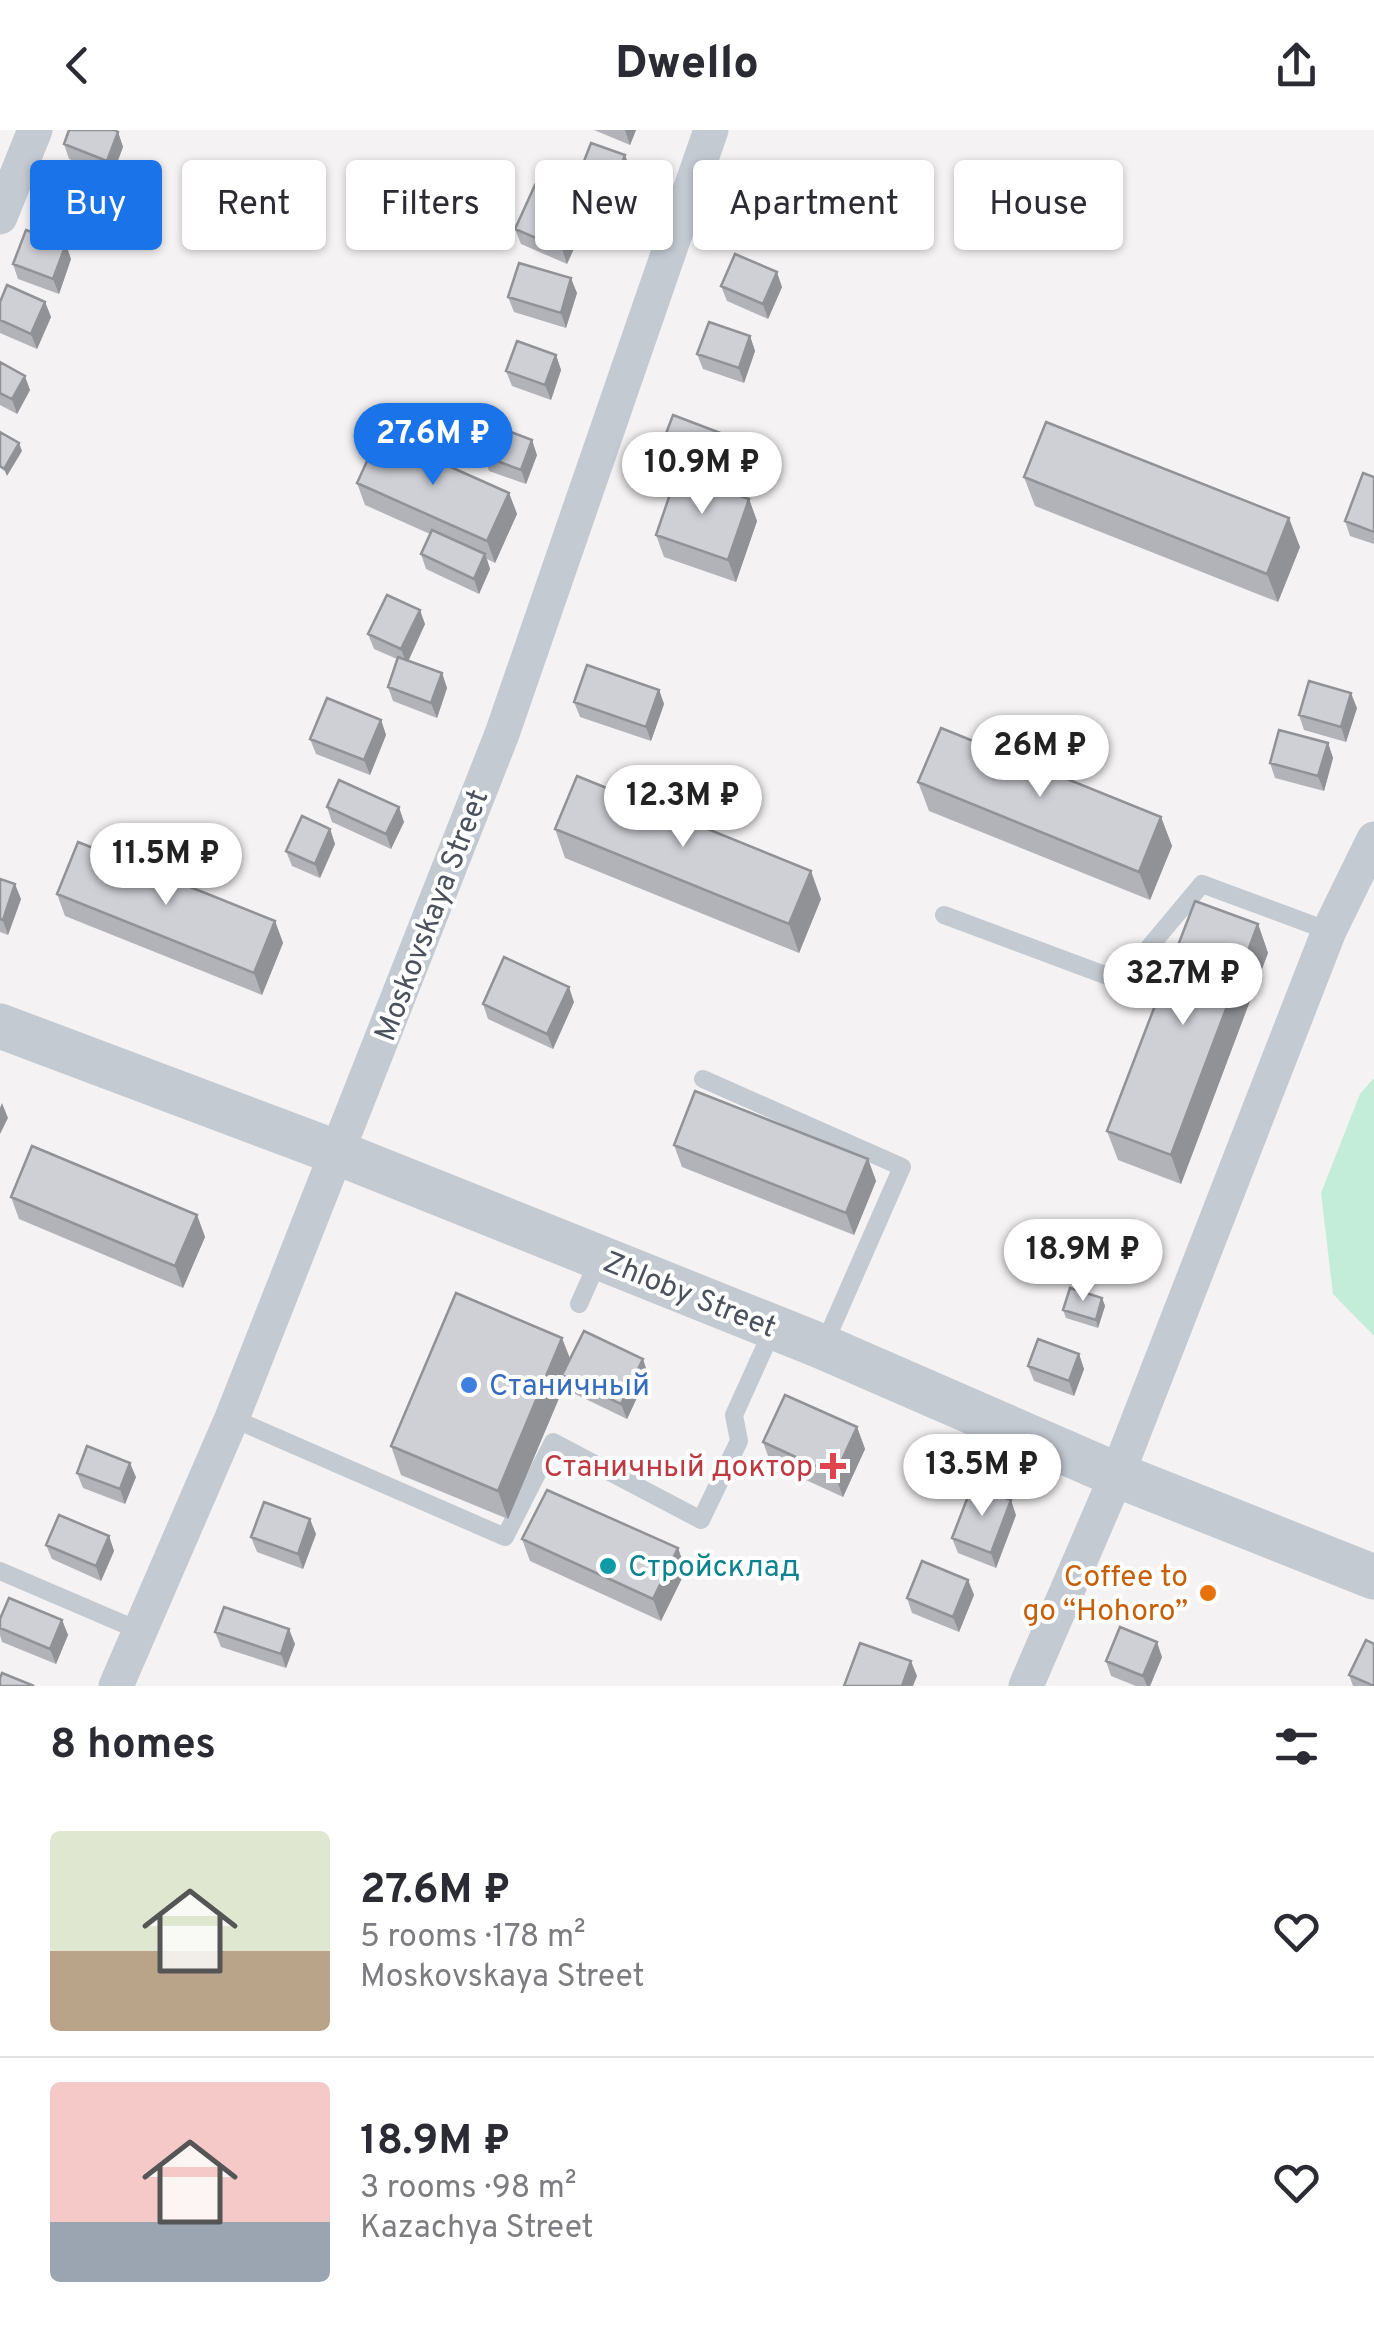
<!DOCTYPE html>
<meta charset="utf-8">
<style>
:root{--surface:#fff;--page:#f2f2f3;--text:#2b2b33;--muted:#7c7c81;--line:#e1e1e2;--accent:#1a73e8}
body{margin:0;font-family:Overpass,sans-serif;background:var(--page);color:var(--text);height:100vh;display:flex;flex-direction:column;font-size:38px;white-space:nowrap}
*{box-sizing:border-box;margin:0}
p{font-size:32px;color:var(--muted)}
.icon{flex:none;width:55px;height:55px;fill:none;stroke:currentColor;stroke-width:2;stroke-linecap:round;stroke-linejoin:round}
.map{position:relative;height:1556px;overflow:hidden}
.panel{display:flex;flex-direction:column;background:var(--surface);flex:1}
.panel>*{flex:none}
.top-card{position:absolute;left:30px;top:30px;width:1315px;height:90px;display:flex;gap:20px}
.price{position:absolute;translate:-50% -85px;padding:0 22px;border-radius:35px;background:#fff;color:#222;font-size:32px;line-height:65px;filter:drop-shadow(0 2px 5px #0008)}
.price::after{content:'';position:absolute;left:50%;top:60px;width:30px;height:22px;margin-left:-15px;background:inherit;clip-path:polygon(0 0,100% 0,50% 100%)}
.price.active{background:var(--accent);color:#fff}
ul{padding:0;list-style:none}
li{display:flex;align-items:center;gap:30px;height:250px;padding:0 50px}
li+li{border-top:2px solid var(--line)}
li span{display:grid;place-items:center;flex:none;width:280px;height:200px;border-radius:10px;color:#555}
li>.icon{margin-inline-start:auto}
span .icon{width:120px;height:120px;fill:#fffc;stroke-width:1}
li b{font-size:42px}
h2{display:flex;justify-content:space-between;align-items:center;height:120px;padding:0 50px;font-size:42px}
.chip{padding:0 35px;border-radius:10px;background:var(--surface);box-shadow:0 2px 8px #0004;font-size:35px;line-height:90px}
.chip.active{background:var(--accent);color:#fff}
header{display:flex;justify-content:space-between;align-items:center;height:130px;padding:0 50px;background:var(--surface);font-size:45px;font-weight:800}
.map>svg:first-child{display:block}
.pitch{fill:#c4edd9}
.lines{fill:none;stroke-linecap:round;stroke-linejoin:round}
.service{stroke:#c4cad2;stroke-width:18}
.minor{stroke:#c4cad2;stroke-width:35}
.tertiary{stroke:#c4cad2;stroke-width:45}
.wall{fill:#b2b3b8}
.shaded-wall{fill:#919296}
.building{fill:#cfd0d6;stroke:#919296;stroke-width:2.5}
.shop-dot{fill:#3f7fe0;stroke:#fff;stroke-width:4}
.health-dot{fill:#e0444e;stroke:#fff;stroke-width:4}
.culture-dot{fill:#0f9aa8;stroke:#fff;stroke-width:4}
.food-dot{fill:#e8710a;stroke:#fff;stroke-width:4}
.labels{text-anchor:middle;stroke-width:8;stroke-linejoin:round;paint-order:stroke}
.street-label{font-size:30px;fill:#4b525e;stroke:#fff}
.shop-label{font-size:30px;fill:#366cbe;stroke:#fff;text-anchor:start}
.health-label{font-size:30px;fill:#be3a42;stroke:#fff;text-anchor:end}
.culture-label{font-size:30px;fill:#0d838f;stroke:#fff;text-anchor:start}
.food-label{font-size:30px;fill:#c56008;stroke:#fff;text-anchor:end}
</style>
<header><svg class="icon" aria-label="back" viewBox="0 0 24 24"><path d="M15 5l-7 7 7 7"/></svg>Dwello<svg class="icon" aria-label="share" viewBox="0 0 24 24"><path d="M12 15V3M7 8l5-5 5 5M5 13v7h14v-7"/></svg></header>
<div class="map">
<svg width="1374" height="1556" viewBox="0 0 1374 1556">
<rect width="100%" height="100%" fill="#f4f2f2"/>
<path class="pitch" d="M 1374,948 L 1374,1206 L 1333,1164 L 1321,1063 L 1360,964 Z"/>
<g class="lines">
<path class="service" d="M 944,785 L 1121,851 L 1202,754 L 1329,801
M 703,949 L 902,1037 L 823,1217
M 579,1174 L 599,1129
M 232,1288 L 505,1407 L 553,1312 L 701,1390 L 739,1311 L 734,1285 L 773,1199
M 0,1441 L 140,1501"/>
<path class="minor" d="M 0,87 L 35,0
M 116,1556 L 232,1288 L 502,604 L 711,0
M 1026,1556 L 1117,1345 L 1329,801 L 1374,709"/>
<path class="tertiary" d="M 0,896 L 338,1023 L 823,1217 L 1117,1345 L 1374,1447"/>
</g>
<path class="wall" d="M 594,0 L 636,0 L 630,15 Z
M 118,2 L 123,17 L 112,46 L 69,29 L 64,14 Z
M 631,40 L 617,77 L 583,64 L 577,49 Z
M 804,67 L 809,82 L 801,103 L 756,84 L 751,69 Z
M 36,70 L 98,71 L 84,103 L 42,85 Z
M 581,75 L 587,90 L 567,134 L 521,114 L 515,99 Z
M 71,129 L 59,164 L 18,149 L 13,134 Z
M 721,156 L 782,157 L 768,189 L 727,171 Z
M 577,163 L 566,198 L 514,182 L 508,167 Z
M 0,172 L 45,172 L 51,187 L 37,219 L 0,203 Z
M 750,206 L 755,221 L 744,253 L 703,239 L 697,224 Z
M 556,225 L 561,240 L 551,270 L 512,256 L 506,241 Z
M 0,232 L 30,260 L 17,284 L 0,275 Z
M 723,304 L 728,319 L 717,348 L 668,329 L 662,314 Z
M 537,325 L 526,354 L 489,341 L 484,326 Z
M 1024,347 L 1300,417 L 1278,472 L 1035,376 Z
M 1374,347 L 1374,414 L 1350,406 L 1345,391 Z
M 357,353 L 509,363 L 517,384 L 495,433 L 487,429 L 490,439 L 479,464 L 426,439 L 421,424 L 430,404 L 365,375 Z
M 749,369 L 757,391 L 736,452 L 664,427 L 656,405 Z
M 425,494 L 408,531 L 442,543 L 447,558 L 437,588 L 393,571 L 388,557 L 397,529 L 374,519 L 368,504 Z
M 659,560 L 664,574 L 651,611 L 580,587 L 574,572 Z
M 1357,578 L 1346,612 L 1304,600 L 1299,585 Z
M 381,590 L 386,605 L 370,645 L 316,624 L 310,609 Z
M 1328,613 L 1333,628 L 1324,661 L 1275,648 L 1270,633 Z
M 918,652 L 1161,687 L 1172,716 L 1150,770 L 929,681 Z
M 327,677 L 404,692 L 391,719 L 332,692 Z
M 330,699 L 335,714 L 320,748 L 292,736 L 286,721 Z
M 555,699 L 821,769 L 799,823 L 565,728 Z
M 0,749 L 21,769 L 8,805 L 0,802 Z
M 57,764 L 275,791 L 283,813 L 262,865 L 65,786 Z
M 1258,794 L 1268,823 L 1181,1054 L 1118,1030 L 1107,1001 Z
M 574,872 L 553,919 L 488,889 L 483,874 Z
M 674,1015 L 868,1029 L 876,1051 L 854,1105 L 682,1037 Z
M 11,1067 L 197,1085 L 205,1107 L 183,1158 L 19,1089 Z
M 1102,1168 L 1105,1176 L 1098,1198 L 1066,1188 L 1063,1180 Z
M 1079,1224 L 1084,1239 L 1074,1266 L 1034,1251 L 1028,1236 Z
M 570,1229 L 648,1244 L 627,1289 L 567,1260 L 565,1254 L 508,1389 L 401,1345 L 391,1316 Z
M 857,1297 L 865,1319 L 843,1367 L 771,1334 L 763,1312 Z
M 77,1343 L 136,1347 L 125,1374 L 83,1358 Z
M 1016,1385 L 996,1438 L 958,1423 L 952,1408 Z
M 316,1404 L 303,1439 L 257,1422 L 251,1407 Z
M 109,1406 L 114,1421 L 101,1451 L 52,1429 L 46,1415 Z
M 522,1409 L 686,1440 L 661,1491 L 530,1431 Z
M 968,1450 L 974,1465 L 959,1502 L 912,1483 L 907,1468 Z
M 0,1489 L 62,1490 L 68,1505 L 56,1534 L 2,1512 L 0,1505 Z
M 215,1502 L 295,1514 L 286,1538 L 221,1517 Z
M 1162,1527 L 1150,1556 L 1136,1556 L 1111,1546 L 1106,1531 Z
M 1349,1545 L 1374,1556 L 1353,1556 Z"/>
<path class="shaded-wall" d="M 625,0 L 636,0 L 630,15 Z
M 118,2 L 123,17 L 112,46 L 107,31 Z
M 625,25 L 631,40 L 617,77 L 611,62 Z
M 92,56 L 98,71 L 84,103 L 78,88 Z
M 804,67 L 809,82 L 801,103 L 795,88 Z
M 581,75 L 587,90 L 567,134 L 562,119 Z
M 66,114 L 71,129 L 59,164 L 53,149 Z
M 777,142 L 782,157 L 768,189 L 763,174 Z
M 571,148 L 577,163 L 566,198 L 561,183 Z
M 45,172 L 51,187 L 37,219 L 31,204 Z
M 750,206 L 755,221 L 744,253 L 739,238 Z
M 556,225 L 561,240 L 551,270 L 545,255 Z
M 25,246 L 30,260 L 17,284 L 12,269 Z
M 723,304 L 728,319 L 717,348 L 712,333 Z
M 532,310 L 537,325 L 526,354 L 521,340 Z
M 19,313 L 22,321 L 7,346 L 4,339 Z
M 509,363 L 517,384 L 495,433 L 487,411 Z
M 749,369 L 757,391 L 736,452 L 728,430 Z
M 1289,388 L 1300,417 L 1278,472 L 1267,444 Z
M 485,424 L 490,439 L 479,464 L 474,449 Z
M 420,480 L 425,494 L 407,534 L 401,519 Z
M 442,543 L 447,558 L 437,588 L 431,573 Z
M 659,560 L 664,574 L 651,611 L 646,597 Z
M 1351,563 L 1357,578 L 1346,612 L 1341,597 Z
M 381,590 L 386,605 L 370,645 L 364,630 Z
M 1328,613 L 1333,628 L 1324,661 L 1318,646 Z
M 399,677 L 404,692 L 391,719 L 386,704 Z
M 1161,687 L 1172,716 L 1150,770 L 1139,742 Z
M 330,699 L 335,714 L 320,748 L 315,734 Z
M 811,741 L 821,769 L 799,823 L 789,794 Z
M 15,754 L 21,769 L 8,805 L 3,790 Z
M 275,791 L 283,813 L 262,865 L 254,843 Z
M 1258,794 L 1268,823 L 1181,1054 L 1171,1025 Z
M 569,857 L 574,872 L 553,919 L 547,904 Z
M 2,973 L 8,988 L 0,1004 L 0,978 Z
M 868,1029 L 876,1051 L 854,1105 L 846,1083 Z
M 197,1085 L 205,1107 L 183,1158 L 175,1136 Z
M 1102,1168 L 1105,1176 L 1098,1198 L 1096,1190 Z
M 562,1208 L 573,1236 L 562,1245 L 565,1254 L 508,1389 L 498,1361 Z
M 1079,1224 L 1084,1239 L 1074,1266 L 1069,1251 Z
M 643,1229 L 648,1244 L 627,1289 L 621,1274 Z
M 857,1297 L 865,1319 L 843,1367 L 835,1345 Z
M 130,1333 L 136,1347 L 125,1374 L 120,1359 Z
M 1011,1370 L 1016,1385 L 996,1438 L 991,1423 Z
M 310,1389 L 316,1404 L 303,1439 L 298,1424 Z
M 109,1406 L 114,1421 L 101,1451 L 96,1436 Z
M 678,1418 L 686,1440 L 661,1491 L 653,1469 Z
M 968,1450 L 974,1465 L 959,1502 L 953,1487 Z
M 62,1490 L 68,1505 L 56,1534 L 50,1519 Z
M 289,1499 L 295,1514 L 286,1538 L 281,1524 Z
M 1157,1512 L 1162,1527 L 1150,1556 L 1147,1556 L 1143,1546 Z
M 911,1531 L 917,1546 L 913,1556 L 902,1556 Z"/>
<path class="building" d="M 69,0 L 114,0 L 118,2 L 107,31 L 64,14 Z
M 591,13 L 625,25 L 611,62 L 577,49 Z
M 50,38 L 92,56 L 78,88 L 36,70 Z
M 759,48 L 804,67 L 795,88 L 751,69 Z
M 535,55 L 581,75 L 562,119 L 515,99 Z
M 26,100 L 66,114 L 53,149 L 13,134 Z
M 735,124 L 777,142 L 763,174 L 721,156 Z
M 519,133 L 571,148 L 561,183 L 508,167 Z
M 7,155 L 45,172 L 31,204 L 0,190 L 0,172 Z
M 709,192 L 750,206 L 739,238 L 697,224 Z
M 517,211 L 556,225 L 545,255 L 506,241 Z
M 0,232 L 25,246 L 12,269 L 0,263 Z
M 673,285 L 723,304 L 712,333 L 662,314 Z
M 1046,292 L 1289,388 L 1267,444 L 1024,347 Z
M 495,296 L 532,310 L 521,340 L 484,326 Z
M 0,302 L 19,313 L 4,339 L 0,336 Z
M 379,305 L 509,363 L 487,411 L 357,353 Z
M 1363,343 L 1374,347 L 1374,402 L 1345,391 Z
M 677,344 L 749,369 L 728,430 L 656,405 Z
M 432,400 L 485,424 L 474,449 L 421,424 Z
M 387,465 L 420,480 L 401,519 L 368,504 Z
M 398,527 L 442,543 L 431,573 L 388,557 Z
M 587,535 L 659,560 L 646,597 L 574,572 Z
M 1309,551 L 1351,563 L 1341,597 L 1299,585 Z
M 327,568 L 381,590 L 364,630 L 310,609 Z
M 941,598 L 1161,687 L 1139,742 L 918,652 Z
M 1279,600 L 1328,613 L 1318,646 L 1270,633 Z
M 577,646 L 811,741 L 789,794 L 555,699 Z
M 339,650 L 399,677 L 386,704 L 327,677 Z
M 302,686 L 330,699 L 315,734 L 286,721 Z
M 78,712 L 275,791 L 254,843 L 57,764 Z
M 0,749 L 15,754 L 3,790 L 0,789 Z
M 1195,771 L 1258,794 L 1171,1025 L 1107,1001 Z
M 504,827 L 569,857 L 547,904 L 483,874 Z
M 695,961 L 868,1029 L 846,1083 L 674,1015 Z
M 32,1016 L 197,1085 L 175,1136 L 11,1067 Z
M 1070,1158 L 1102,1168 L 1096,1190 L 1063,1180 Z
M 456,1163 L 562,1208 L 498,1361 L 391,1316 Z
M 584,1201 L 643,1229 L 621,1274 L 562,1245 Z
M 1038,1209 L 1079,1224 L 1069,1251 L 1028,1236 Z
M 785,1265 L 857,1297 L 835,1345 L 763,1312 Z
M 87,1316 L 130,1333 L 120,1359 L 77,1343 Z
M 972,1356 L 1011,1370 L 991,1423 L 952,1408 Z
M 547,1360 L 678,1418 L 653,1469 L 522,1409 Z
M 264,1372 L 310,1389 L 298,1424 L 251,1407 Z
M 59,1385 L 109,1406 L 96,1436 L 46,1415 Z
M 922,1431 L 968,1450 L 953,1487 L 907,1468 Z
M 9,1468 L 62,1490 L 50,1519 L 0,1498 L 0,1489 Z
M 224,1477 L 289,1499 L 281,1524 L 215,1502 Z
M 1120,1497 L 1157,1512 L 1143,1546 L 1106,1531 Z
M 1366,1510 L 1374,1514 L 1374,1556 L 1349,1545 Z
M 860,1513 L 911,1531 L 902,1556 L 844,1556 Z
M 2,1543 L 34,1556 L 0,1556 L 0,1548 Z"/>
<circle class="shop-dot" cx="469" cy="1255" r="10"/>
<path class="health-dot" d="M828 1321h10v10h10v10h-10v10h-10v-10h-10v-10h10z"/>
<circle class="culture-dot" cx="608" cy="1436" r="10"/>
<circle class="food-dot" cx="1208" cy="1463" r="10"/>
<g class="labels">
<g class="street-label">
<text transform="translate(431 785) rotate(-69)" y="10">Moskovskaya Street</text>
<text transform="translate(690 1164) rotate(22)" y="10">Zhloby Street</text>
</g>
<g class="shop-label">
<text x="489" y="1265">Станичный</text>
</g>
<g class="health-label">
<text x="813" y="1346">Станичный доктор</text>
</g>
<g class="culture-label">
<text x="628" y="1446">Стройсклад</text>
</g>
<g class="food-label">
<text x="1188" y="1456">Coffee to<tspan x="1188" dy="34">go “Hohoro”</tspan></text>
</g>
</g>
</svg>
<b class="price active" style="left:433px;top:358px">27.6M ₽</b>
<b class="price" style="left:702px;top:387px">10.9M ₽</b>
<b class="price" style="left:1040px;top:670px">26M ₽</b>
<b class="price" style="left:683px;top:720px">12.3M ₽</b>
<b class="price" style="left:166px;top:778px">11.5M ₽</b>
<b class="price" style="left:1183px;top:898px">32.7M ₽</b>
<b class="price" style="left:1083px;top:1174px">18.9M ₽</b>
<b class="price" style="left:982px;top:1389px">13.5M ₽</b>
<div class="top-card">
<a class="chip active">Buy</a>
<a class="chip">Rent</a>
<a class="chip">Filters</a>
<a class="chip">New</a>
<a class="chip">Apartment</a>
<a class="chip">House</a>
</div>
</div>
<section class="panel">
<h2>8 homes<svg class="icon" aria-label="filters" viewBox="0 0 24 24"><path d="M4 7h16M4 17h16"/><circle cx="9" cy="7" r="2"/><circle cx="15" cy="17" r="2"/></svg></h2>
<ul>
<li><span style="background:linear-gradient(#dfe7d0 60%,#b9a48a 0)"><svg class="icon" aria-label="home" viewBox="0 0 24 24"><path d="M3 11l9-7 9 7M6 9v11h12V9"/></svg></span><div><b>27.6M ₽</b><p>5 rooms · 178 m²</p><p>Moskovskaya Street</p></div><svg class="icon" aria-label="heart" viewBox="0 0 24 24"><path d="M12 20l-8-8c-3-5 5-10 8-4 3-6 11-1 8 4z"/></svg></li>
<li><span style="background:linear-gradient(#f6c9c9 70%,#9aa5b1 0)"><svg class="icon" aria-label="home" viewBox="0 0 24 24"><path d="M3 11l9-7 9 7M6 9v11h12V9"/></svg></span><div><b>18.9M ₽</b><p>3 rooms · 98 m²</p><p>Kazachya Street</p></div><svg class="icon" aria-label="heart" viewBox="0 0 24 24"><path d="M12 20l-8-8c-3-5 5-10 8-4 3-6 11-1 8 4z"/></svg></li>
</ul>
</section>
